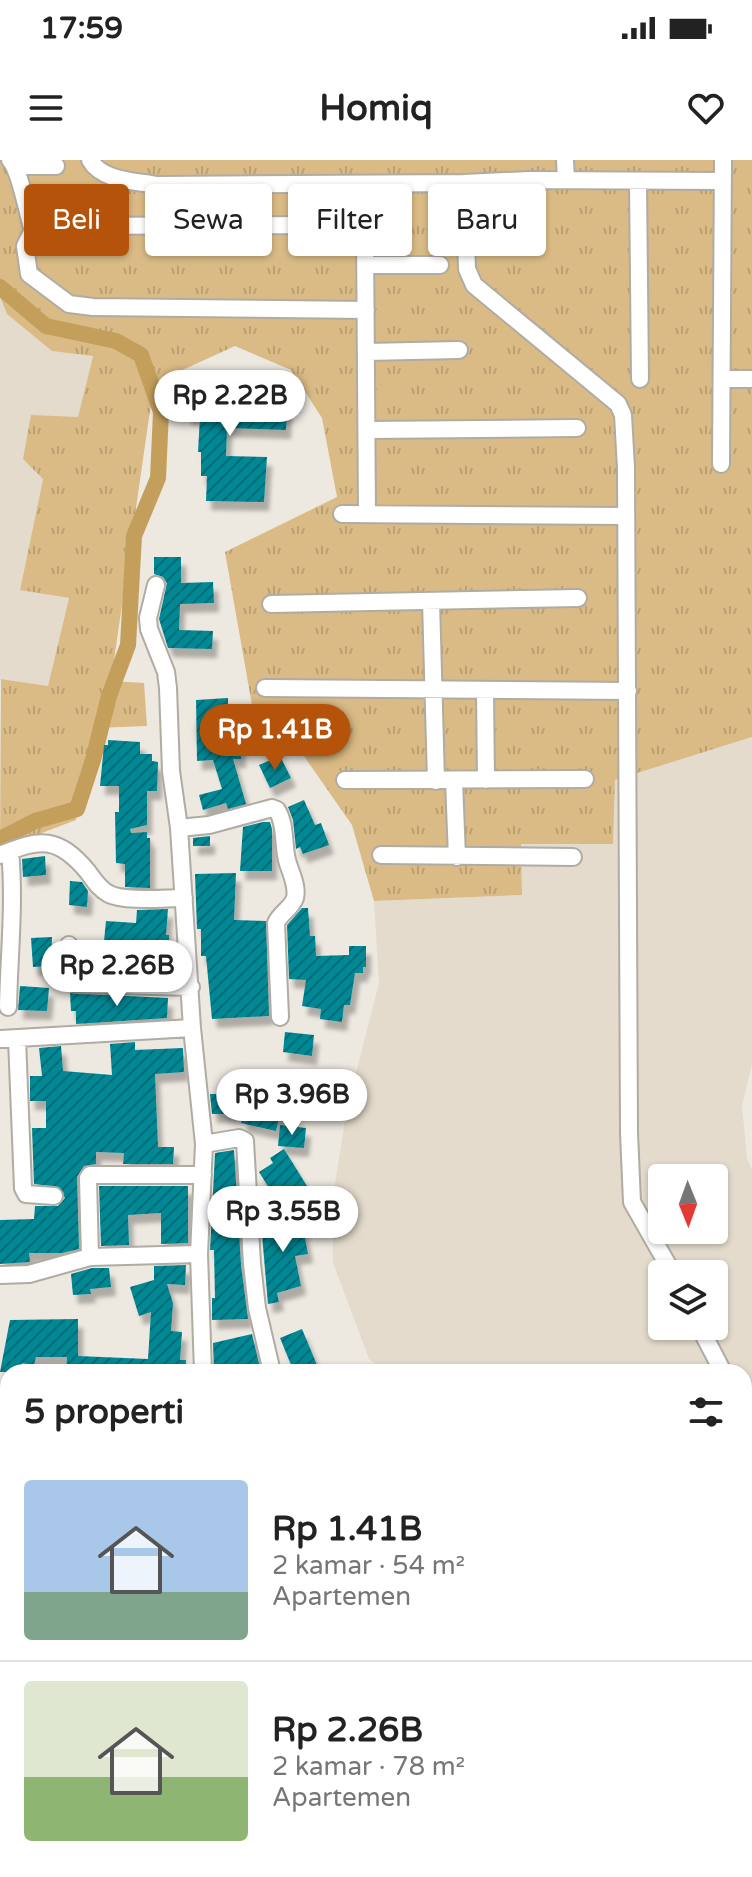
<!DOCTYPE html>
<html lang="id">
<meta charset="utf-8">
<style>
:root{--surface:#fff;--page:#f6f6f6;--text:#222;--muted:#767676;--line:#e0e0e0;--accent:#b45309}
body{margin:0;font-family:"Varela Round",sans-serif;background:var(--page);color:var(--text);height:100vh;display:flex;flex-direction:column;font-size:30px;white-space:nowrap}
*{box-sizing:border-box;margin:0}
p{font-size:26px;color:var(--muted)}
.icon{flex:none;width:44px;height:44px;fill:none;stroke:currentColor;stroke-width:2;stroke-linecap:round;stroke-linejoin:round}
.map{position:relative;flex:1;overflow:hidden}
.details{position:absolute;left:0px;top:1204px;width:752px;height:514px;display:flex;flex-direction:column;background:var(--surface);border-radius:24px 24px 0 0;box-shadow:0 2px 6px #0004}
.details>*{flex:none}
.hud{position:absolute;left:24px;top:24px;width:704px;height:72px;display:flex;gap:16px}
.needle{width:52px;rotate:179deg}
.tools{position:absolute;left:648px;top:1004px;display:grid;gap:16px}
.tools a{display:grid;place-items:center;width:80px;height:80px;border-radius:8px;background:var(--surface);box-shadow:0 2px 6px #0004;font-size:40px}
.price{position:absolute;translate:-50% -68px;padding:0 18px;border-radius:28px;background:#fff;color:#222;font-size:26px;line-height:52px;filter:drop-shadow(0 2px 4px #0008)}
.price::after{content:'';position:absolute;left:50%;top:48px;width:24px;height:18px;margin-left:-12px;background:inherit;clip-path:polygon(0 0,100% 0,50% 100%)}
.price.active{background:var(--accent);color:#fff}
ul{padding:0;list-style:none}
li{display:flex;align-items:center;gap:24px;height:200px;padding:0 24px}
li+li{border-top:2px solid var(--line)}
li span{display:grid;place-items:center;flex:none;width:224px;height:160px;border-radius:8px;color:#555}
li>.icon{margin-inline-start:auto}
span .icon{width:96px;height:96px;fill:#fffc;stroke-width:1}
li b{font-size:34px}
h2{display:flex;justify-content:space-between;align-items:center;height:96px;padding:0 24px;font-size:34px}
.tag{padding:0 28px;border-radius:8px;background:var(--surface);box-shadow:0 2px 6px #0004;font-size:28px;line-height:72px}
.tag.active{background:var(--accent);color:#fff}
.status{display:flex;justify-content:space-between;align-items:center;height:56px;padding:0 40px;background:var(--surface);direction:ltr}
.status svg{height:22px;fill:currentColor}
header{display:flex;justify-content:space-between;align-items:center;height:104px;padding:0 24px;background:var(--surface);font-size:36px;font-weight:700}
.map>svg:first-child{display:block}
.built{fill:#e4dbcc;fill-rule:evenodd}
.grass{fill:url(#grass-tufts)}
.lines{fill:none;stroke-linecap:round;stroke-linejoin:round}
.canal{stroke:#c49f5b;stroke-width:16}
.building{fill:url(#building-hatch);filter:url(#shadow)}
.minor-casing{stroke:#b0aba3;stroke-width:20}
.trunk-casing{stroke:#b0aba3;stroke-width:30}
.minor{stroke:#fff;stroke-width:16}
.trunk{stroke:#fff;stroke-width:26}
</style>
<div class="status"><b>17:59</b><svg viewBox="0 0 49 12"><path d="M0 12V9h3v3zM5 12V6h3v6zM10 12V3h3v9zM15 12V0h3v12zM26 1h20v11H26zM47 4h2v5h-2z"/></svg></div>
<header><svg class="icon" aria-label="menu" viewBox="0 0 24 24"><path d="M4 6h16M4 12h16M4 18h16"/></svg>Homiq<svg class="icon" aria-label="heart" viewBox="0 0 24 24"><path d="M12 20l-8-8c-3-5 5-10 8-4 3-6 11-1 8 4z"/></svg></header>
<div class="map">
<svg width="752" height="1717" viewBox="0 0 752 1717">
<defs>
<pattern id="grass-tufts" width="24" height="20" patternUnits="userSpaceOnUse" patternTransform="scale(2)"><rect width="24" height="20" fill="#dabb85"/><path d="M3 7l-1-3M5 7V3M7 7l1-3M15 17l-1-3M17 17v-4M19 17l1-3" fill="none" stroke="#baa072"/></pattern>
<pattern id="building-hatch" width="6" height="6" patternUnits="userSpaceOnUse" patternTransform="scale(2)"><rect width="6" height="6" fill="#048894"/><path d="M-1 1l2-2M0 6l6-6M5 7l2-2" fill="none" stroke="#046e77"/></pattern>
<filter id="shadow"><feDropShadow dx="5" dy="9" stdDeviation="2" flood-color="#0004"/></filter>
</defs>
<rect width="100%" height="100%" fill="#ede8e0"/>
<path class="built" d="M 0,137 L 7,154 L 93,195 L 78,257 L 43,319 L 20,429 L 69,438 L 48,526 L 1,519 L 0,522 Z
M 752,577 L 752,904 L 742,946 L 747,998 L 752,1010 L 752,1610 L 744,1596 L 744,1212 L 386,1212 L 369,1199 L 333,1103 L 332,1043 L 347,948 L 379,823 L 374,741 L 522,735 L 521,684 L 613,684 L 615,620 ZM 662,1018 L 714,1018 L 714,1070 L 662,1070 ZM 662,1114 L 714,1114 L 714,1166 L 662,1166 Z"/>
<path class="grass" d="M 0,0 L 752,0 L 752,577 L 615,620 L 613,684 L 521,684 L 522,735 L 374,741 L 352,665 L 290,576 L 252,545 L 225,392 L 337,337 L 322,258 L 291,210 L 235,186 L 154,223 L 111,521 L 144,523 L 147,566 L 95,568 L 76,660 L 0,689 L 1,519 L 48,526 L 69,438 L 20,430 L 43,319 L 23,299 L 31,255 L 78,257 L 93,196 L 52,191 L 7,154 L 0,137 Z"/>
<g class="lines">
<path class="canal" d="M 0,127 L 46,166 L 116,181 L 141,195 L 161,252 L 158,318 L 134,376 L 128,485 L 109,536 L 93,600 L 77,649 L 35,661 L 0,679"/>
</g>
<path class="building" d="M 190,219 L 250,221 L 249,247 L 287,248 L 286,270 L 227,268 L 226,296 L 267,297 L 264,342 L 206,341 L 207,316 L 201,316 L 201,292 L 198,292 L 200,256 L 186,256 Z
M 154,397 L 181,397 L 181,423 L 213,422 L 214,443 L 180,444 L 179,470 L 213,471 L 212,489 L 168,488 L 159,459 L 167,423 L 163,417 L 154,414 Z
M 228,538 L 228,553 L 234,552 L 234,570 L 240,570 L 241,599 L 233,599 L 246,644 L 228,649 L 226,643 L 203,650 L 199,635 L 222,629 L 213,600 L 197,601 L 196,540 Z
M 108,580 L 140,582 L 140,594 L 152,594 L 152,601 L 158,602 L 157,631 L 147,631 L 147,665 L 130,669 L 131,673 L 147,672 L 147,678 L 150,678 L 150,728 L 125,727 L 125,704 L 116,703 L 115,652 L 119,652 L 119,626 L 100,626 L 104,585 L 108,585 Z
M 280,596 L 291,618 L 270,628 L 259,605 Z
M 304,640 L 315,665 L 321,663 L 329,685 L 303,694 L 300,687 L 296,689 L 293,660 L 288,647 Z
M 263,662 L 270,662 L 272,669 L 272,711 L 240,711 L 243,667 Z
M 210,676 L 210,686 L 193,686 L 193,678 Z
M 45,696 L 46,715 L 23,717 L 22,699 Z
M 236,713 L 234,760 L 266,761 L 269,856 L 212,859 L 206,796 L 201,796 L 201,769 L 197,769 L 195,714 Z
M 70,721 L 82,722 L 88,731 L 87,747 L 69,745 Z
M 302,748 L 308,748 L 310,776 L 315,776 L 316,796 L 349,795 L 349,786 L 366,786 L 366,807 L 363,807 L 363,813 L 355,813 L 350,845 L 344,845 L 342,862 L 320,859 L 321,849 L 302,846 L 306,820 L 289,819 L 287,765 Z
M 168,749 L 166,775 L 169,775 L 168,806 L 138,804 L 138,808 L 118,808 L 118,805 L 80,806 L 79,780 L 104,781 L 106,761 L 136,763 L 137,750 Z
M 52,777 L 51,806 L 33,807 L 31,778 Z
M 20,826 L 49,828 L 47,851 L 18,850 Z
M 70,833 L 168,838 L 167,858 L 76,864 L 76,851 L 71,851 Z
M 285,872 L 314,875 L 312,896 L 283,892 Z
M 135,882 L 135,890 L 183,888 L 184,912 L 155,914 L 158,987 L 174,987 L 173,1004 L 123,1004 L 124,993 L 96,992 L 96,1004 L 84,1006 L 77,1017 L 79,1089 L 62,1093 L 29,1093 L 30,1102 L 0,1104 L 0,1060 L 34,1059 L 35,1046 L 58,1046 L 65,1038 L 59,1027 L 34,1024 L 32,968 L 46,968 L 46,941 L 30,941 L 30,916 L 42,916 L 39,888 L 61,886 L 63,911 L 112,915 L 110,884 Z
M 249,912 L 274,919 L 275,915 L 289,919 L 276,971 L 241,963 L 243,954 L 212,954 L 210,934 L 243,934 Z
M 280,965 L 306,968 L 304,988 L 278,986 Z
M 284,989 L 307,1026 L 279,1044 L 259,1012 L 273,1003 L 270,998 Z
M 234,990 L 241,1105 L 248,1159 L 212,1160 L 212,1138 L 215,1138 L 214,1090 L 210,1090 L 215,993 Z
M 99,1026 L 188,1026 L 188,1083 L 161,1084 L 161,1053 L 128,1055 L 129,1085 L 101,1086 Z
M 300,1052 L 308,1094 L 295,1096 L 301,1126 L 277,1133 L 279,1142 L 268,1144 L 261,1063 L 278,1061 L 278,1056 Z
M 186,1105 L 185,1125 L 167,1124 L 173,1143 L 171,1171 L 182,1172 L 180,1200 L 186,1200 L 185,1212 L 66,1212 L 67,1197 L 36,1197 L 34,1205 L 22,1203 L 20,1212 L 0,1212 L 10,1160 L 78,1159 L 78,1196 L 148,1199 L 151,1152 L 139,1156 L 130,1127 L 154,1120 L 154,1106 Z
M 92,1108 L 109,1108 L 111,1127 L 90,1129 L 91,1134 L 73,1135 L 71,1114 Z
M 302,1169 L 317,1205 L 294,1212 L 280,1178 Z
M 252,1174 L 261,1212 L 214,1212 L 213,1183 Z"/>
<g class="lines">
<defs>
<path id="minor" d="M 10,0 C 20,10 27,53 33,70
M 90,0 C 102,21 135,21 157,25 L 464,23 L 467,109 L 474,125 L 618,244 L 623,255 L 626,308 L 629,973 L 632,1042 L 673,1114
M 565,0 L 566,20
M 16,6 L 56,6
M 638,21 L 640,219
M 464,23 L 529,20 L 723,21
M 366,105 L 440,105
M 366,150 L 93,147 L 69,144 L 29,114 L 25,86 L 33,70 L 44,66 L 361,65 L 365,76 L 367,354
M 366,192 L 459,190
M 723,219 L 752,219
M 367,270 L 577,268
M 721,304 L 723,0
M 342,354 L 626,356
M 156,425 L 148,458 L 149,469 L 166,512 L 168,528 L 171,611 L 179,668 L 192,868 L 204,984 L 199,1094 L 203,1212
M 431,441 L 436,621
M 271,444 L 578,438
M 265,528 L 628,531
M 485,530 L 486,620
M 345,620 L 585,619
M 454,621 L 457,697
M 179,668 L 209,665 L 272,648 L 277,650 C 286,665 283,684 287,700 C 290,712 298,725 295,738 C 292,748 280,753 276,763 L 280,857
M 0,695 C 40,678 58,676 88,712 C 94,720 99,729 109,734 C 125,742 165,738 184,738
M 381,695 L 573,697
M 69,785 L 69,819 L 76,824 L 191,827
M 8,847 C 9,795 15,743 10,691
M 0,879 L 192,868
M 17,879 L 23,1028 L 26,1034 L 54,1036
M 204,984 L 239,978 L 245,981 L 252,1104 L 257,1148 L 272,1212
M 90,1097 L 88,1018 L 90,1015 L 203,1015
M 0,1115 L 29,1114 L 90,1097 L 199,1094
M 699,1166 L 723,1212
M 744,1251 L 752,1266
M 0,1326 L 8,1325
M 0,1415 L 8,1418
M 0,1486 L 8,1490
M 445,1710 L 447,1717"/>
<path id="trunk" d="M 694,1710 L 752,1714
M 73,1717 L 84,1710
M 110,1717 L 121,1710"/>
</defs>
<use href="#minor" class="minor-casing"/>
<use href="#trunk" class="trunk-casing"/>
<use href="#minor" class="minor"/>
<use href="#trunk" class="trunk"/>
</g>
</svg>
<div class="tools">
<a><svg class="needle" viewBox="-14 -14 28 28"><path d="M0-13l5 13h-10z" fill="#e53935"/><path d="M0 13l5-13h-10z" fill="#767676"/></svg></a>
<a><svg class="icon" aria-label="layers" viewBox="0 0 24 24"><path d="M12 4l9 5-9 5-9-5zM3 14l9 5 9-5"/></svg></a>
</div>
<b class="price" style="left:230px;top:278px">Rp 2.22B</b>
<b class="price active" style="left:275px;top:612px">Rp 1.41B</b>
<b class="price" style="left:117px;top:848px">Rp 2.26B</b>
<b class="price" style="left:292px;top:977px">Rp 3.96B</b>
<b class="price" style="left:283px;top:1094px">Rp 3.55B</b>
<div class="hud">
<a class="tag active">Beli</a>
<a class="tag">Sewa</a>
<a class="tag">Filter</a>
<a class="tag">Baru</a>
</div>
<section class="details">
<h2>5 properti<svg class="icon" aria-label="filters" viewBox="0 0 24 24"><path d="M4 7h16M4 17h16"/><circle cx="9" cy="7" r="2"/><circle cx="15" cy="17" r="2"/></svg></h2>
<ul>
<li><span style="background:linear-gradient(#a9c7e8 70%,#7fa58c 0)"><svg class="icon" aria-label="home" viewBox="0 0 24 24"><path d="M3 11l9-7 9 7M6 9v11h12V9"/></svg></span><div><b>Rp 1.41B</b><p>2 kamar · 54 m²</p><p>Apartemen</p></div></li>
<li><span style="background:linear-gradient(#dfe7d0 60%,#8fb573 0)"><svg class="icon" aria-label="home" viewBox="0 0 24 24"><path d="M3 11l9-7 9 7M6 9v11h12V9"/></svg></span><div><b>Rp 2.26B</b><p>2 kamar · 78 m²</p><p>Apartemen</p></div></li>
</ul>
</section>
</div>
